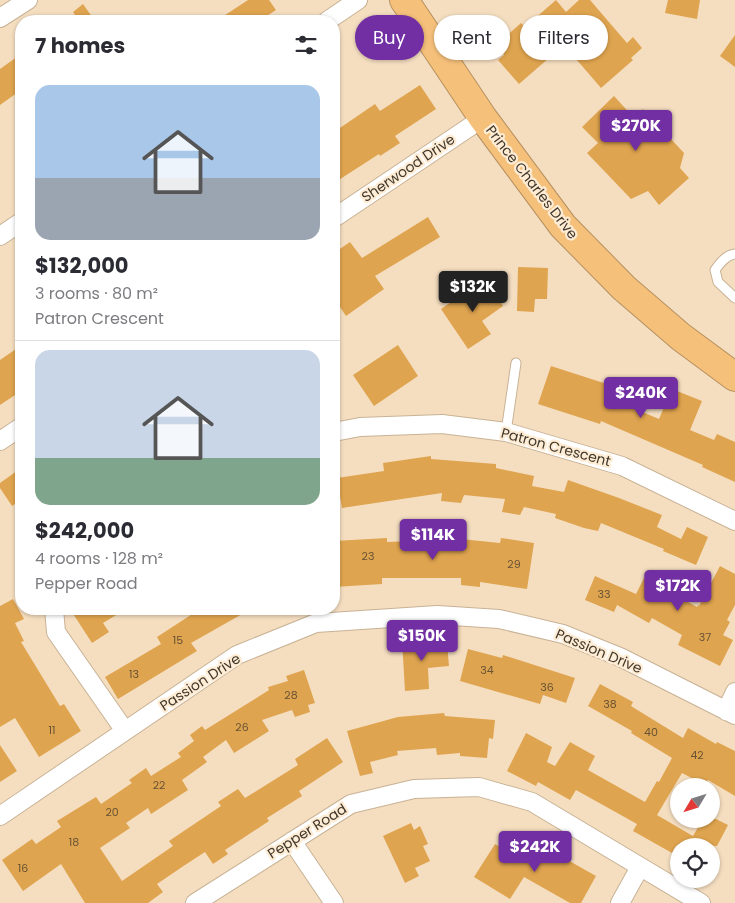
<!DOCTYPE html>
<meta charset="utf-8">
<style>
:root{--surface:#fff;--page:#f2f2f3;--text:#2b2b33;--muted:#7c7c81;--line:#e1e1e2;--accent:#722ea3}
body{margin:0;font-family:Poppins,sans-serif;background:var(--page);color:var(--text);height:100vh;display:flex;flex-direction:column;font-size:19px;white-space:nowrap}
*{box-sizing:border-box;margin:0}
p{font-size:16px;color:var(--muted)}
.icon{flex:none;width:28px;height:28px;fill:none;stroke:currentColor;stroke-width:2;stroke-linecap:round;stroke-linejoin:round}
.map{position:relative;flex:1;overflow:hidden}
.sheet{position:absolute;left:15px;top:15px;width:325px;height:600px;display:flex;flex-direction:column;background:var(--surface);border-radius:20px;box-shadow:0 1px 4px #0004}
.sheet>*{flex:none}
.banner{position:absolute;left:355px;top:15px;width:305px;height:45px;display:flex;gap:10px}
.needle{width:32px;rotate:232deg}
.buttons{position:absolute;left:670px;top:778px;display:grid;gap:10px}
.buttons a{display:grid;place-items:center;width:50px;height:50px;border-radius:50%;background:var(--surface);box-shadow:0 1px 4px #0004;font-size:25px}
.price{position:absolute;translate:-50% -42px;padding:0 11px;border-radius:5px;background:var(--accent);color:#fff;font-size:16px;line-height:32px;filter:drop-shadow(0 1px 2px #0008)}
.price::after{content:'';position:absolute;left:50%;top:30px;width:15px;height:11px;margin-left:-8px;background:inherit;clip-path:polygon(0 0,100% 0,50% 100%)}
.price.on{background:#222;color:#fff}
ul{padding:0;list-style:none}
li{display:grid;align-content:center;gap:10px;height:265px;padding:0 20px}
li+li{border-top:1px solid var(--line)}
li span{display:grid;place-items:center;height:155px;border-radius:15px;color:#555}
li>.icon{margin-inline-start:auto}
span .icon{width:90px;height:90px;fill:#fffc;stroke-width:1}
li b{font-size:21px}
h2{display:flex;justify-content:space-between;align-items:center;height:60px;padding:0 20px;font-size:21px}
.chip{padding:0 18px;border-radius:22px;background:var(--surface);box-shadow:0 1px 4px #0004;font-size:18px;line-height:45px}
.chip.on{background:var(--accent);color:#fff}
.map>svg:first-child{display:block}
.building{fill:#dfa44f}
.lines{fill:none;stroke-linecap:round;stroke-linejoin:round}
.lane-casing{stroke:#c8b295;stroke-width:11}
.street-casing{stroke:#c8b295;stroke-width:20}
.highway-casing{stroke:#b6905f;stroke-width:30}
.lane{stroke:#fff;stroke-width:9}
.street{stroke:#fff;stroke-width:18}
.highway{stroke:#f5c07a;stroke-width:28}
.labels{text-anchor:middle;stroke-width:4.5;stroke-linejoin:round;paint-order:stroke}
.number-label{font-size:11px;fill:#685335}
.street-label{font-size:14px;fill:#41382c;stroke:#feecd4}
</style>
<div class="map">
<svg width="735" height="903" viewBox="0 0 735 903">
<rect width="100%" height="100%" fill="#f5dec0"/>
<path class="building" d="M 248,0 L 269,0 L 276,10 L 259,21 L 216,21 Z
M 556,0 L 566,12 L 579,0 L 590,0 L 627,43 L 633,37 L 642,48 L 631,58 L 633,60 L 601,88 L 564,45 L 519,84 L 498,60 L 504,55 L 496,45 L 521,23 L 525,27 Z
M 668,0 L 700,0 L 697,19 L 665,13 Z
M 83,4 L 95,21 L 79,21 L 73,12 Z
M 735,35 L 735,67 L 720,56 Z
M 21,54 L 21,90 L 0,105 L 0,69 Z
M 420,85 L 436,109 L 395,136 L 400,143 L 380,156 L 379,154 L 334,183 L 334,132 L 375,104 L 380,111 Z
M 614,96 L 634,118 L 643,109 L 684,153 L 680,168 L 689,178 L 659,205 L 648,191 L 631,199 L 587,153 L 598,143 L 582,127 Z
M 428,217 L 440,237 L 375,276 L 384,289 L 346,316 L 334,298 L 334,253 L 350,242 L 362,258 Z
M 518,267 L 548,268 L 547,299 L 535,299 L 534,312 L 517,311 Z
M 485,279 L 503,306 L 482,321 L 491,334 L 468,349 L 441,309 Z
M 398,345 L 418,376 L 374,406 L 353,375 Z
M 16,349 L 21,357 L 21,391 L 0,405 L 0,360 Z
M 551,366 L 613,386 L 609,398 L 659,419 L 672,389 L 702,401 L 690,430 L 714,440 L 717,434 L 735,442 L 735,482 L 702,467 L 703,465 L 601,421 L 600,424 L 538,404 Z
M 431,456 L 431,459 L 496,464 L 496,468 L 534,476 L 532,486 L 564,492 L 568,480 L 619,498 L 662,515 L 657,527 L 681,539 L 687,527 L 708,537 L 696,565 L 663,551 L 664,549 L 601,523 L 598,531 L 584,528 L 555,518 L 556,514 L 524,507 L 520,515 L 502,512 L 505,499 L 464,495 L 461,503 L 441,501 L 442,493 L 342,508 L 337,478 L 384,471 L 383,463 Z
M 21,468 L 21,500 L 12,506 L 0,488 L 0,483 Z
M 412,534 L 500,543 L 501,538 L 534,543 L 527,589 L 480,582 L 480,587 L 461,585 L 461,578 L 382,578 L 382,584 L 334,587 L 334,541 L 387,538 L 387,542 L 412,541 Z
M 720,566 L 735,574 L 735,605 L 727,620 L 730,622 L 723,635 L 733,640 L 720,666 L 678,645 L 682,635 L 652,618 L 649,623 L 617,605 L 614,612 L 585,600 L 595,576 L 636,594 L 644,578 L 697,607 L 698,605 L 699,606 Z
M 13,599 L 24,619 L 15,623 L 24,641 L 21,642 L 60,706 L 64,704 L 81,731 L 39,757 L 15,718 L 0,727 L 0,606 Z
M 70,609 L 126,609 L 103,623 L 109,632 L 92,643 Z
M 200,609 L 251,609 L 191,643 L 197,651 L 118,699 L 105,677 L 161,644 L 157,637 Z
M 426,638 L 427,644 L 447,643 L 449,666 L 428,668 L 429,689 L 405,691 L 402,640 Z
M 468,649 L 502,658 L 503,655 L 575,678 L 566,703 L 543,695 L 540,704 L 460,681 Z
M 304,670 L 315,703 L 308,705 L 310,712 L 295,717 L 292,710 L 262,720 L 269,731 L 234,753 L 226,740 L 203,757 L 207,762 L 182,780 L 188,790 L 151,814 L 148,808 L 126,823 L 130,828 L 100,848 L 122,881 L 173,846 L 169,841 L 221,806 L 218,802 L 238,789 L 245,798 L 298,765 L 295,759 L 327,738 L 343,762 L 299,791 L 302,796 L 267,818 L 269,821 L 225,850 L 228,854 L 213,864 L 205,852 L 185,865 L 157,884 L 163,892 L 148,903 L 85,903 L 61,864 L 23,891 L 2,860 L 32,839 L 36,844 L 61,827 L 57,821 L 96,797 L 101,804 L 132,783 L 129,780 L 146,768 L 151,776 L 181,757 L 178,753 L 194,741 L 190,735 L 202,726 L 205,730 L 269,690 L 268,687 L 288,681 L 286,676 Z
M 600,684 L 633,702 L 631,706 L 683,738 L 688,728 L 716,744 L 717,742 L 735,751 L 735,796 L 708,780 L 705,785 L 682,773 L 657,815 L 693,836 L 703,819 L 716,819 L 728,825 L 717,846 L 676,846 L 672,853 L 633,831 L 637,824 L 576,790 L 570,800 L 538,782 L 536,786 L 507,771 L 526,733 L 552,747 L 547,762 L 555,766 L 570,742 L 595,756 L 588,770 L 645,802 L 657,781 L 659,782 L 672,758 L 631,733 L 632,731 L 588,706 Z
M 444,713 L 445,716 L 495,720 L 493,739 L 489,738 L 487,758 L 460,756 L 460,753 L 437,755 L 436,748 L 397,751 L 398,755 L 370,762 L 373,773 L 360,776 L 347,731 L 398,717 Z
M 0,745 L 17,771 L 0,782 Z
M 411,823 L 414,830 L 420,826 L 428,844 L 423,846 L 430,861 L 415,868 L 419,876 L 405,883 L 383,836 Z
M 528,841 L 555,858 L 557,854 L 596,876 L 581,903 L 570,903 L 524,877 L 510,899 L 474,877 L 495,844 L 518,858 Z"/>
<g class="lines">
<defs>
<path id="lane" d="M 735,254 C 726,255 720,263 715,270 L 718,282 L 735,298
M 506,432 L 516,363"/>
<path id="street" d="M 0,18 L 28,0
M 327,21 L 358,0
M 334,218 L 483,118
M 0,236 L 21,222
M 334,432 L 360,427 L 442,424 L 506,432 L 622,466 L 735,521
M 0,441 L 21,427
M 54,609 L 56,632 L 125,731
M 726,711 L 735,692
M 0,816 L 237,655 L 316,623 L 437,615 L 499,619 L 563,634 L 620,657 L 735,715
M 292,841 L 334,903
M 195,903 L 351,804 L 414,789 L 479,787 L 532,802 L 701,903
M 620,903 L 640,867"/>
<path id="highway" d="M 404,0 L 483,118 L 563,226 L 624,288 L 681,337 L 735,377"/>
</defs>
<use href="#lane" class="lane-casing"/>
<use href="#street" class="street-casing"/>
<use href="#highway" class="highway-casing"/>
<use href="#lane" class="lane"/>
<use href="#street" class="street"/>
<use href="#highway" class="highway"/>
</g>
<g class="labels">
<g class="number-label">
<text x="368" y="560">23</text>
<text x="514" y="568">29</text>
<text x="604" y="598">33</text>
<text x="705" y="641">37</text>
<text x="178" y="644">15</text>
<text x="487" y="674">34</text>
<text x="134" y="678">13</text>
<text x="547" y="691">36</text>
<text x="291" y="699">28</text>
<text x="610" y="708">38</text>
<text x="242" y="731">26</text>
<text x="52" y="734">11</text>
<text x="651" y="736">40</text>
<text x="697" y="759">42</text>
<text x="159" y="789">22</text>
<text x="112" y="816">20</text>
<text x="74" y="846">18</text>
<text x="23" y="872">16</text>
</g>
<g class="street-label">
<text transform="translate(408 168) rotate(-34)" y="5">Sherwood Drive</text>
<text transform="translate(532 182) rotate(52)" y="5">Prince Charles Drive</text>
<text transform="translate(556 447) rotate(15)" y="5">Patron Crescent</text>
<text transform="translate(599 651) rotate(23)" y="5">Passion Drive</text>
<text transform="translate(200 682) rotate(-33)" y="5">Passion Drive</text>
<text transform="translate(307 831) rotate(-32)" y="5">Pepper Road</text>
</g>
</g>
</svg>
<div class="buttons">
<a><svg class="needle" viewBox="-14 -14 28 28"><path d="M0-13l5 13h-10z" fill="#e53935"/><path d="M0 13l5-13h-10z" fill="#7c7c81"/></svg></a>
<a><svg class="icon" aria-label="locate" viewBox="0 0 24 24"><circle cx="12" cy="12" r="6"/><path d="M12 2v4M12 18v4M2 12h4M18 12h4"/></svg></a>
</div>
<b class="price" style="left:636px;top:152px">$270K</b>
<b class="price on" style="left:473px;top:313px">$132K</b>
<b class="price" style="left:641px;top:419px">$240K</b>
<b class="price" style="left:433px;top:561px">$114K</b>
<b class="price" style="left:678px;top:612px">$172K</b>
<b class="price" style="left:422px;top:662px">$150K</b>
<b class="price" style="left:535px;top:873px">$242K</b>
<div class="banner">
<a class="chip on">Buy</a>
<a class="chip">Rent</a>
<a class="chip">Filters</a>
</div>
<section class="sheet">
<h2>7 homes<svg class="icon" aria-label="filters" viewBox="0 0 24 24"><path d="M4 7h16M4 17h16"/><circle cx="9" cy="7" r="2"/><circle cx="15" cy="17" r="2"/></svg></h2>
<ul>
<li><span style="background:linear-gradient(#a9c7e8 60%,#9aa5b1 0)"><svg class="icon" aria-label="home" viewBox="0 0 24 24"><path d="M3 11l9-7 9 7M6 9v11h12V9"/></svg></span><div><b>$132,000</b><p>3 rooms · 80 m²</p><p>Patron Crescent</p></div></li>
<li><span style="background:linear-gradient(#c9d6e8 70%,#7fa58c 0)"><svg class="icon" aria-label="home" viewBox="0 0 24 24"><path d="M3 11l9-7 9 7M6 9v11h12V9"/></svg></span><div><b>$242,000</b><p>4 rooms · 128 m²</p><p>Pepper Road</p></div></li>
</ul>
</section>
</div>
